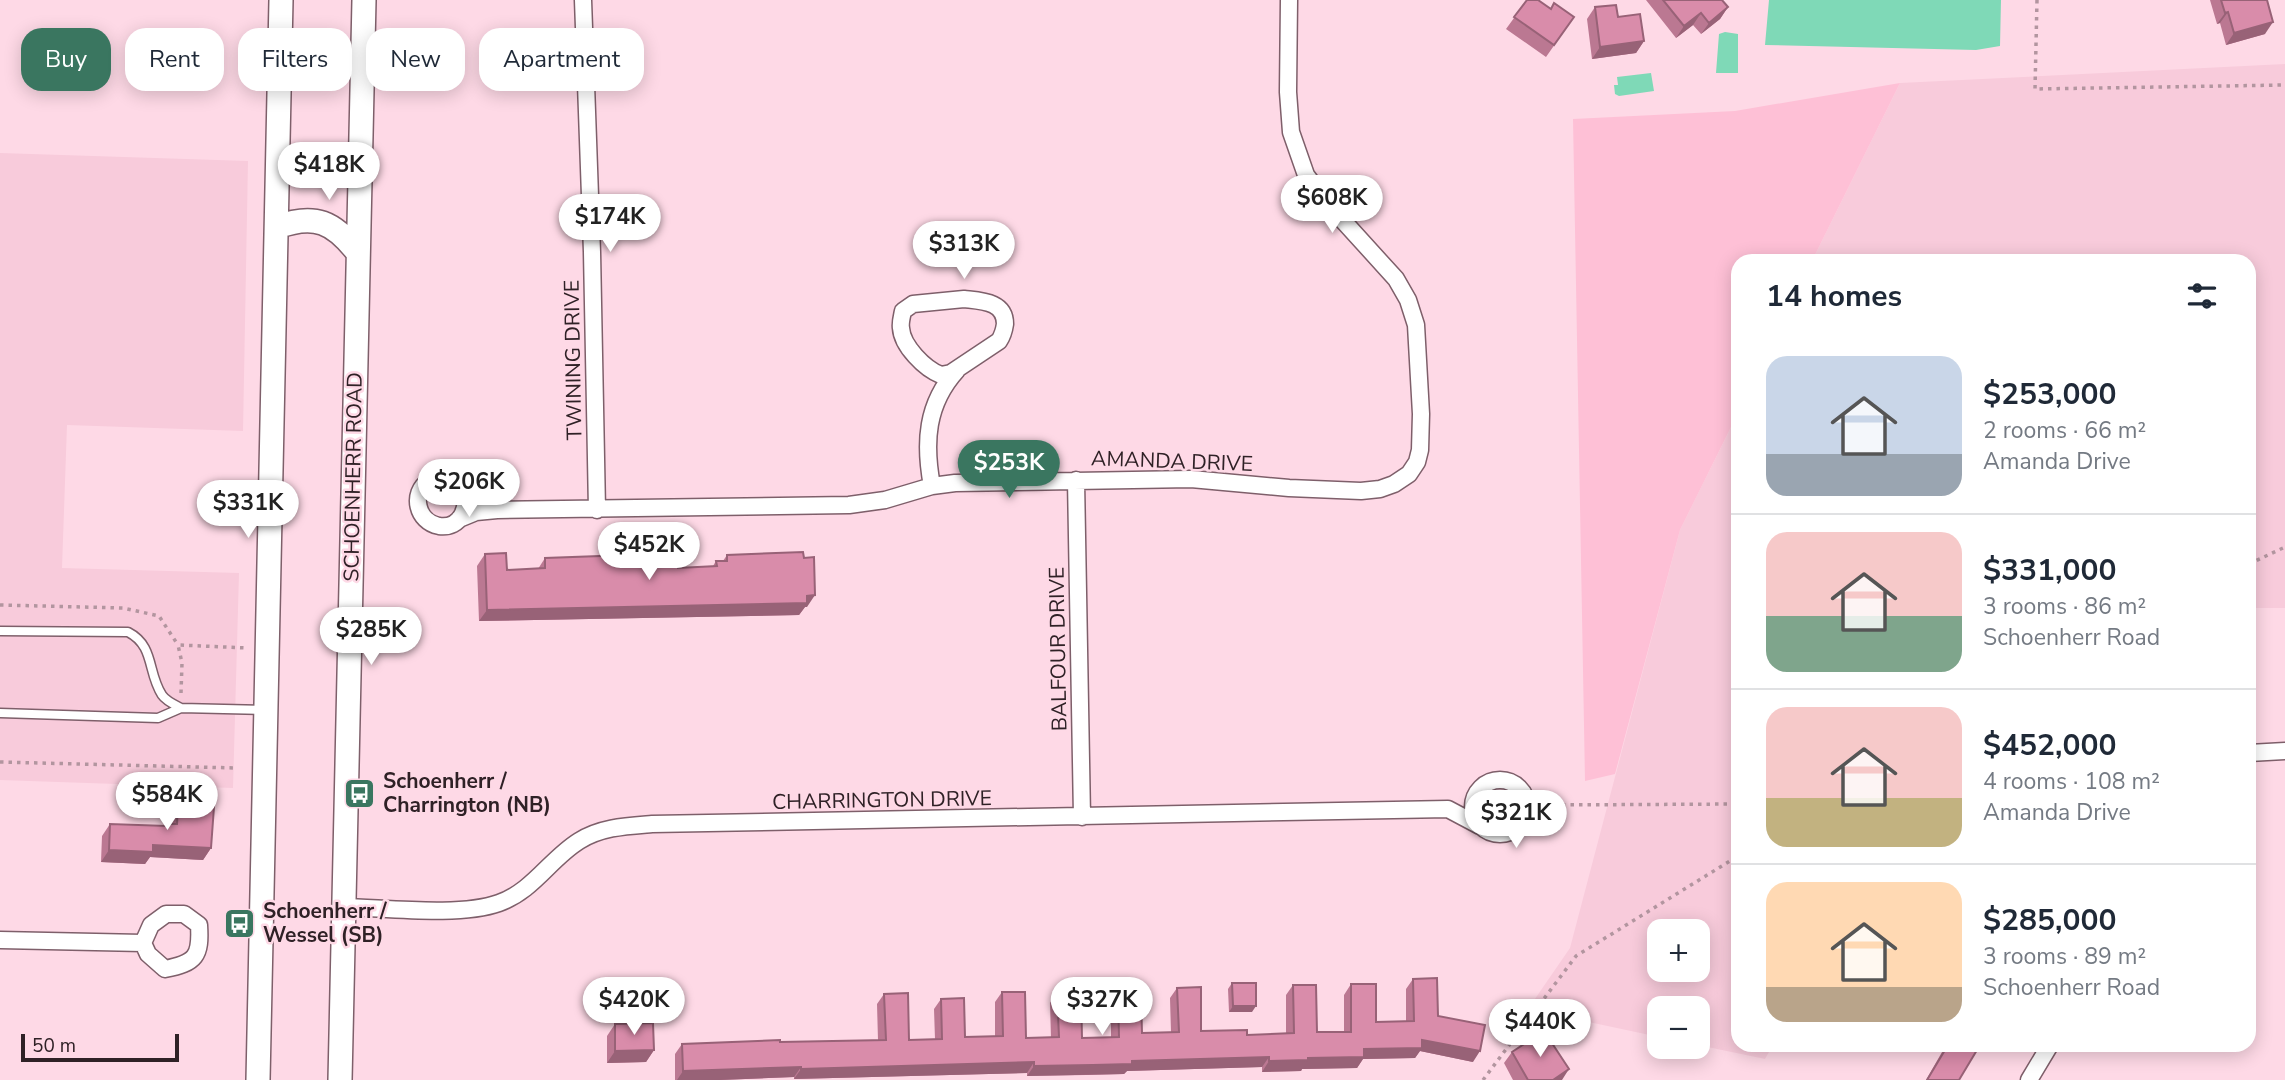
<!DOCTYPE html>
<meta charset="utf-8">
<style>
:root{--surface:#fff;--page:#f2f2f3;--text:#1f2937;--muted:#747a83;--line:#e0e1e3;--accent:#3a7660}
body{margin:0;font-family:"Nunito Sans",sans-serif;background:var(--page);color:var(--text);height:100vh;display:flex;flex-direction:column;font-size:26px;white-space:nowrap}
*{box-sizing:border-box;margin:0}
p{font-size:23px;color:var(--muted)}
.icon{flex:none;width:38px;height:38px;fill:none;stroke:currentColor;stroke-width:2;stroke-linecap:round;stroke-linejoin:round}
.map{position:relative;flex:1;overflow:hidden}
.drawer{position:absolute;left:1731px;top:254px;width:525px;height:798px;display:flex;flex-direction:column;background:var(--surface);border-radius:21px;box-shadow:0 4px 18px #0003}
.drawer>*{flex:none}
.banner{position:absolute;left:21px;top:28px;width:665px;height:63px;display:flex;gap:14px}
.fabs{position:absolute;left:1647px;top:919px;display:grid;gap:14px}
.fabs a{display:grid;place-items:center;width:63px;height:63px;border-radius:14px;background:var(--surface);box-shadow:0 4px 18px #0003;font-size:35px}
.scale{position:absolute;left:21px;bottom:18px;width:158px;box-sizing:border-box;padding-left:7px;border:4px solid #2f2126;border-top:0;font-size:19px;line-height:24px;white-space:nowrap;color:#2f2126;-webkit-text-stroke:5px #fed9e6;paint-order:stroke}
.price{position:absolute;translate:-50% -60px;padding:0 16px;border-radius:24px;background:#fff;color:#222;font-size:23px;line-height:46px;filter:drop-shadow(0 2px 4px #0008)}
.price::after{content:'';position:absolute;left:50%;top:42px;width:21px;height:16px;margin-left:-10px;background:inherit;clip-path:polygon(0 0,100% 0,50% 100%)}
.price.on{background:var(--accent);color:#fff}
ul{padding:0;list-style:none}
li{display:flex;align-items:center;gap:21px;height:175px;padding:0 35px}
li+li{border-top:2px solid var(--line)}
li span{display:grid;place-items:center;flex:none;width:196px;height:140px;border-radius:21px;color:#555}
li>.icon{margin-inline-start:auto}
span .icon{width:84px;height:84px;fill:#fffc;stroke-width:1}
li b{font-size:30px}
h2{display:flex;justify-content:space-between;align-items:center;height:84px;padding:0 35px;font-size:30px}
.pill{padding:0 24px;border-radius:21px;background:var(--surface);box-shadow:0 4px 18px #0003;font-size:24px;line-height:63px}
.pill.on{background:var(--accent);color:#fff}
.map>svg:first-child{display:block}
.built{fill:#f8cbdb;fill-rule:evenodd}
.green{fill:#fec0d6}
.water{fill:#7fd9b7}
.lines{fill:none;stroke-linecap:round;stroke-linejoin:round}
.service-casing{stroke:#7e5f6a;stroke-width:11}
.minor-casing{stroke:#7e5f6a;stroke-width:19}
.secondary-casing{stroke:#7e5f6a;stroke-width:26}
.path{stroke:#b2959f;stroke-width:3.5;stroke-dasharray:3.5 5;stroke-linecap:butt}
.service{stroke:#fff;stroke-width:8}
.minor{stroke:#fff;stroke-width:16}
.secondary{stroke:#fff;stroke-width:23}
.wall{fill:#bb7892}
.shaded-wall{fill:#986277}
.building{fill:#d98caa;stroke:#986277;stroke-width:2}
.labels{text-anchor:middle;stroke-width:5;stroke-linejoin:round;paint-order:stroke}
.street-label{font-size:21px;fill:#2f2126;stroke:#fed9e6}
.poi-label{font-size:21px;font-weight:bold;fill:#2f2126;stroke:#fed9e6;text-anchor:start}
</style>
<div class="map">
<svg width="2285" height="1080" viewBox="0 0 2285 1080">
<rect width="100%" height="100%" fill="#fed9e6"/>
<path class="built" d="M 2285,64 L 2285,608 L 2249,608 L 2249,261 L 1812,261 L 1900,83 Z
M 0,153 L 248,161 L 243,431 L 67,425 L 62,568 L 239,573 L 233,788 L 0,780 Z
M 1738,413 L 1738,1045 L 1773,1045 L 1765,1059 L 1698,1045 L 1698,1008 L 1659,1008 L 1659,1037 L 1528,1009 L 1570,948 L 1680,530 ZM 1659,931 L 1698,931 L 1698,970 L 1659,970 Z"/>
<path class="green" d="M 1900,83 L 1812,261 L 1738,261 L 1738,413 L 1680,530 L 1615,774 L 1585,781 L 1573,119 L 1735,111 Z"/>
<path class="water" d="M 1769,0 L 2001,0 L 2000,46 L 1976,50 L 1765,45 Z
M 1725,32 L 1738,34 L 1738,73 L 1716,73 L 1719,34 Z
M 1651,73 L 1654,91 L 1619,96 L 1615,94 L 1614,85 L 1618,85 L 1617,77 Z"/>
<g class="lines">
<defs>
<path id="service" d="M 0,631 L 128,632 C 155,646 147,672 162,695 C 166,701 175,705 181,708
M 0,713 L 158,718 L 181,708 L 263,710"/>
<path id="minor" d="M 583,0 L 592,252 L 597,510
M 964,299 C 981,301 1005,301 1005,324 C 1004,331 1003,335 999,341 L 951,373 L 941,375 C 925,369 902,346 901,328 C 900,323 902,316 903,311 L 913,304 Z
M 1076,480 L 1082,817
M 932,486 C 924,443 926,404 957,370
M 463,489 C 470,507 461,529 439,526 C 417,522 410,493 429,481 C 452,467 463,494 478,503 C 483,506 489,507 494,509
M 459,519 L 476,512 L 497,510 L 849,505 L 885,500 L 932,486 L 955,483 L 1191,479 L 1289,488 L 1361,491 L 1380,489 L 1394,484 L 1409,474 L 1417,462 L 1420,450 L 1421,414 L 1416,325 L 1408,300 L 1396,279 L 1327,203 L 1306,175 L 1291,132 L 1288,92 L 1289,0
M 2249,753 L 2285,751
M1473 807a27 27 0 1 1 54 0a27 27 0 1 1-54 0Z
M 344,907 C 387,908 460,917 499,903 C 533,891 550,859 579,841 C 601,827 627,826 652,824 L 1448,809 L 1480,826
M 166,914 L 184,914 L 199,925 C 201,956 196,963 165,969 L 148,954 L 143,943 L 151,925 Z
M 0,940 L 143,943
M 2029,1080 L 2050,1045"/>
<path id="secondary" d="M 277,227 C 315,213 334,222 358,253
M 258,1080 L 281,0
M 340,1080 L 364,0"/>
</defs>
<use href="#service" class="service-casing"/>
<use href="#minor" class="minor-casing"/>
<use href="#secondary" class="secondary-casing"/>
<path class="path" d="M 2037,0 L 2035,89 L 2285,85
M 2249,564 L 2285,547
M 0,605 L 123,608 L 159,616 L 178,645
M 181,693 L 182,663 L 178,645 L 248,648
M 0,762 L 237,768
M 1545,805 L 1738,804
M 1483,1080 L 1576,956 L 1738,856"/>
<use href="#service" class="service"/>
<use href="#minor" class="minor"/>
<use href="#secondary" class="secondary"/>
</g>
<path class="wall" d="M 1527,0 L 1574,17 L 1546,57 L 1506,29 Z
M 1646,0 L 1722,0 L 1728,7 L 1720,19 L 1701,34 L 1693,25 L 1676,38 Z
M 2210,0 L 2267,0 L 2265,34 L 2226,45 L 2220,23 L 2217,24 Z
M 1595,7 L 1618,17 L 1644,41 L 1636,53 L 1592,59 L 1587,19 Z
M 656,552 L 678,568 L 713,566 L 716,561 L 723,561 L 727,555 L 807,607 L 805,607 L 799,615 L 479,621 L 477,566 L 485,554 L 507,570 L 538,569 L 545,558 L 655,554 Z
M 178,805 L 211,848 L 203,860 L 150,857 L 145,864 L 101,862 L 102,836 L 110,824 L 166,826 L 167,824 L 170,824 L 170,816 Z
M 1413,979 L 1438,1016 L 1473,1062 L 1420,1051 L 1415,1058 L 1363,1059 L 1357,1068 L 1302,1069 L 1301,1071 L 1262,1072 L 1262,1067 L 1127,1071 L 1124,1074 L 1086,1075 L 1027,1076 L 1027,1073 L 794,1079 L 794,1077 L 720,1080 L 675,1080 L 675,1054 L 682,1044 L 878,1040 L 877,1004 L 884,994 L 909,1040 L 935,1039 L 934,1009 L 941,999 L 965,1037 L 995,1036 L 995,1002 L 1002,992 L 1026,1038 L 1051,1038 L 1050,1003 L 1057,993 L 1082,1038 L 1111,1037 L 1111,1006 L 1118,996 L 1142,1033 L 1171,1032 L 1170,998 L 1177,988 L 1201,1031 L 1247,1035 L 1286,1033 L 1286,995 L 1293,985 L 1317,1032 L 1344,1032 L 1344,995 L 1351,984 L 1376,1022 L 1406,1021 L 1406,989 Z
M 1232,983 L 1252,1012 L 1229,1012 L 1228,989 Z
M 615,1024 L 654,1050 L 646,1062 L 607,1063 L 607,1036 Z
M 1946,1045 L 1980,1045 L 1959,1080 L 1926,1080 Z
M 1512,1052 L 1562,1080 L 1513,1080 L 1504,1063 Z"/>
<path class="shaded-wall" d="M 1728,7 L 1720,19 L 1701,34 L 1709,23 Z
M 2228,12 L 2220,23 L 2217,24 L 2225,13 Z
M 1701,13 L 1693,25 L 1676,38 L 1684,26 Z
M 2273,22 L 2265,34 L 2226,45 L 2234,33 Z
M 1644,41 L 1636,53 L 1592,59 L 1600,47 Z
M 815,595 L 807,607 L 805,607 L 799,615 L 479,621 L 487,610 Z
M 153,845 L 211,848 L 203,860 L 150,857 L 145,864 L 101,862 L 109,850 Z
M 1233,1006 L 1256,1006 L 1252,1012 L 1229,1012 Z
M 1422,1040 L 1480,1051 L 1473,1062 L 1420,1051 L 1415,1058 L 1363,1059 L 1357,1068 L 1302,1069 L 1301,1071 L 1262,1072 L 1269,1061 L 1308,1058 Z
M 654,1050 L 646,1062 L 607,1063 L 615,1051 Z
M 1269,1057 L 1262,1067 L 1127,1071 L 1124,1074 L 1027,1076 L 1034,1066 L 1132,1061 Z
M 1034,1062 L 1027,1073 L 794,1079 L 801,1069 Z
M 801,1067 L 794,1077 L 720,1080 L 677,1080 L 683,1071 Z
M 1569,1069 L 1562,1080 L 1553,1080 Z"/>
<path class="building" d="M 1527,0 L 1538,0 L 1551,9 L 1554,3 L 1574,17 L 1554,45 L 1514,17 Z
M 1663,0 L 1722,0 L 1728,7 L 1709,23 L 1701,13 L 1684,26 Z
M 2221,0 L 2267,0 L 2273,22 L 2234,33 L 2228,12 L 2225,13 Z
M 1616,5 L 1618,17 L 1640,14 L 1644,41 L 1600,47 L 1595,7 Z
M 677,551 L 678,568 L 717,566 L 716,561 L 727,561 L 727,555 L 803,552 L 804,558 L 814,557 L 815,595 L 807,596 L 807,603 L 487,610 L 485,554 L 506,553 L 507,570 L 545,568 L 545,558 L 656,554 L 656,552 Z
M 178,805 L 214,807 L 211,848 L 153,845 L 153,852 L 109,850 L 110,824 L 167,826 L 167,824 L 177,824 Z
M 1437,978 L 1438,1016 L 1485,1025 L 1480,1051 L 1422,1040 L 1422,1048 L 1364,1049 L 1364,1057 L 1308,1058 L 1308,1060 L 1269,1061 L 1269,1057 L 1132,1061 L 1132,1064 L 1093,1065 L 1034,1066 L 1034,1062 L 801,1069 L 801,1067 L 683,1071 L 682,1044 L 780,1040 L 780,1042 L 886,1040 L 884,994 L 908,993 L 909,1040 L 942,1039 L 941,999 L 964,998 L 965,1037 L 1003,1036 L 1002,992 L 1025,992 L 1026,1038 L 1059,1037 L 1057,993 L 1081,992 L 1082,1038 L 1119,1037 L 1118,996 L 1141,995 L 1142,1033 L 1179,1032 L 1177,988 L 1201,987 L 1201,1031 L 1247,1030 L 1247,1035 L 1294,1033 L 1293,985 L 1316,985 L 1317,1032 L 1351,1032 L 1351,984 L 1376,984 L 1376,1022 L 1414,1021 L 1413,979 Z
M 1232,983 L 1256,983 L 1256,1006 L 1233,1006 Z
M 653,1023 L 654,1050 L 615,1051 L 615,1024 Z
M 1544,1031 L 1569,1069 L 1553,1080 L 1528,1080 L 1512,1052 Z
M 1948,1045 L 1980,1045 L 1959,1080 L 1927,1080 Z"/>
<defs>
<symbol id="bus-square" viewBox="-11 -11 22 22"><rect x="-9" y="-9" width="18" height="18" rx="4" fill="#3a7660" stroke="#fed9e6"/><path d="M-5-6H5V4H4V6H2V4H-2V6H-4V4H-5ZM-3.5-4V0h7V-4ZM-3.5 1.2v1.5H-2V1.2ZM2 1.2v1.5H3.5V1.2Z" fill="#fff"/></symbol>
</defs>
<g fill-rule="evenodd">
<use href="#bus-square" x="342" y="776" width="35" height="35"/>
<use href="#bus-square" x="222" y="906" width="35" height="35"/>
</g>
<g class="labels">
<g class="street-label">
<text transform="translate(573 360) rotate(-91)" y="7">TWINING DRIVE</text>
<text transform="translate(1172 461) rotate(2)" y="7">AMANDA DRIVE</text>
<text transform="translate(353 477) rotate(-89)" y="7">SCHOENHERR ROAD</text>
<text transform="translate(1058 649) rotate(-91)" y="7">BALFOUR DRIVE</text>
<text transform="translate(882 800) rotate(-1)" y="7">CHARRINGTON DRIVE</text>
</g>
<g class="poi-label">
<text x="383" y="788">Schoenherr /<tspan x="383" dy="24">Charrington (NB)</tspan></text>
<text x="263" y="918">Schoenherr /<tspan x="263" dy="24">Wessel (SB)</tspan></text>
</g>
</g>
</svg>
<div class="fabs">
<a>+</a>
<a>−</a>
</div>
<div class="scale">50 m</div>
<b class="price" style="left:329px;top:202px">$418K</b>
<b class="price" style="left:1332px;top:235px">$608K</b>
<b class="price" style="left:610px;top:254px">$174K</b>
<b class="price" style="left:964px;top:281px">$313K</b>
<b class="price on" style="left:1009px;top:500px">$253K</b>
<b class="price" style="left:469px;top:519px">$206K</b>
<b class="price" style="left:248px;top:540px">$331K</b>
<b class="price" style="left:649px;top:582px">$452K</b>
<b class="price" style="left:371px;top:667px">$285K</b>
<b class="price" style="left:167px;top:832px">$584K</b>
<b class="price" style="left:1516px;top:850px">$321K</b>
<b class="price" style="left:634px;top:1037px">$420K</b>
<b class="price" style="left:1102px;top:1037px">$327K</b>
<b class="price" style="left:1540px;top:1059px">$440K</b>
<div class="banner">
<a class="pill on">Buy</a>
<a class="pill">Rent</a>
<a class="pill">Filters</a>
<a class="pill">New</a>
<a class="pill">Apartment</a>
</div>
<section class="drawer">
<h2>14 homes<svg class="icon" aria-label="filters" viewBox="0 0 24 24"><path d="M4 7h16M4 17h16"/><circle cx="9" cy="7" r="2"/><circle cx="15" cy="17" r="2"/></svg></h2>
<ul>
<li><span style="background:linear-gradient(#c9d6e8 70%,#9aa5b1 0)"><svg class="icon" aria-label="home" viewBox="0 0 24 24"><path d="M3 11l9-7 9 7M6 9v11h12V9"/></svg></span><div><b>$253,000</b><p>2 rooms · 66 m²</p><p>Amanda Drive</p></div></li>
<li><span style="background:linear-gradient(#f6c9c9 60%,#7fa58c 0)"><svg class="icon" aria-label="home" viewBox="0 0 24 24"><path d="M3 11l9-7 9 7M6 9v11h12V9"/></svg></span><div><b>$331,000</b><p>3 rooms · 86 m²</p><p>Schoenherr Road</p></div></li>
<li><span style="background:linear-gradient(#f6c9c9 65%,#c2b280 0)"><svg class="icon" aria-label="home" viewBox="0 0 24 24"><path d="M3 11l9-7 9 7M6 9v11h12V9"/></svg></span><div><b>$452,000</b><p>4 rooms · 108 m²</p><p>Amanda Drive</p></div></li>
<li><span style="background:linear-gradient(#ffd9b3 75%,#b9a48a 0)"><svg class="icon" aria-label="home" viewBox="0 0 24 24"><path d="M3 11l9-7 9 7M6 9v11h12V9"/></svg></span><div><b>$285,000</b><p>3 rooms · 89 m²</p><p>Schoenherr Road</p></div></li>
</ul>
</section>
</div>
